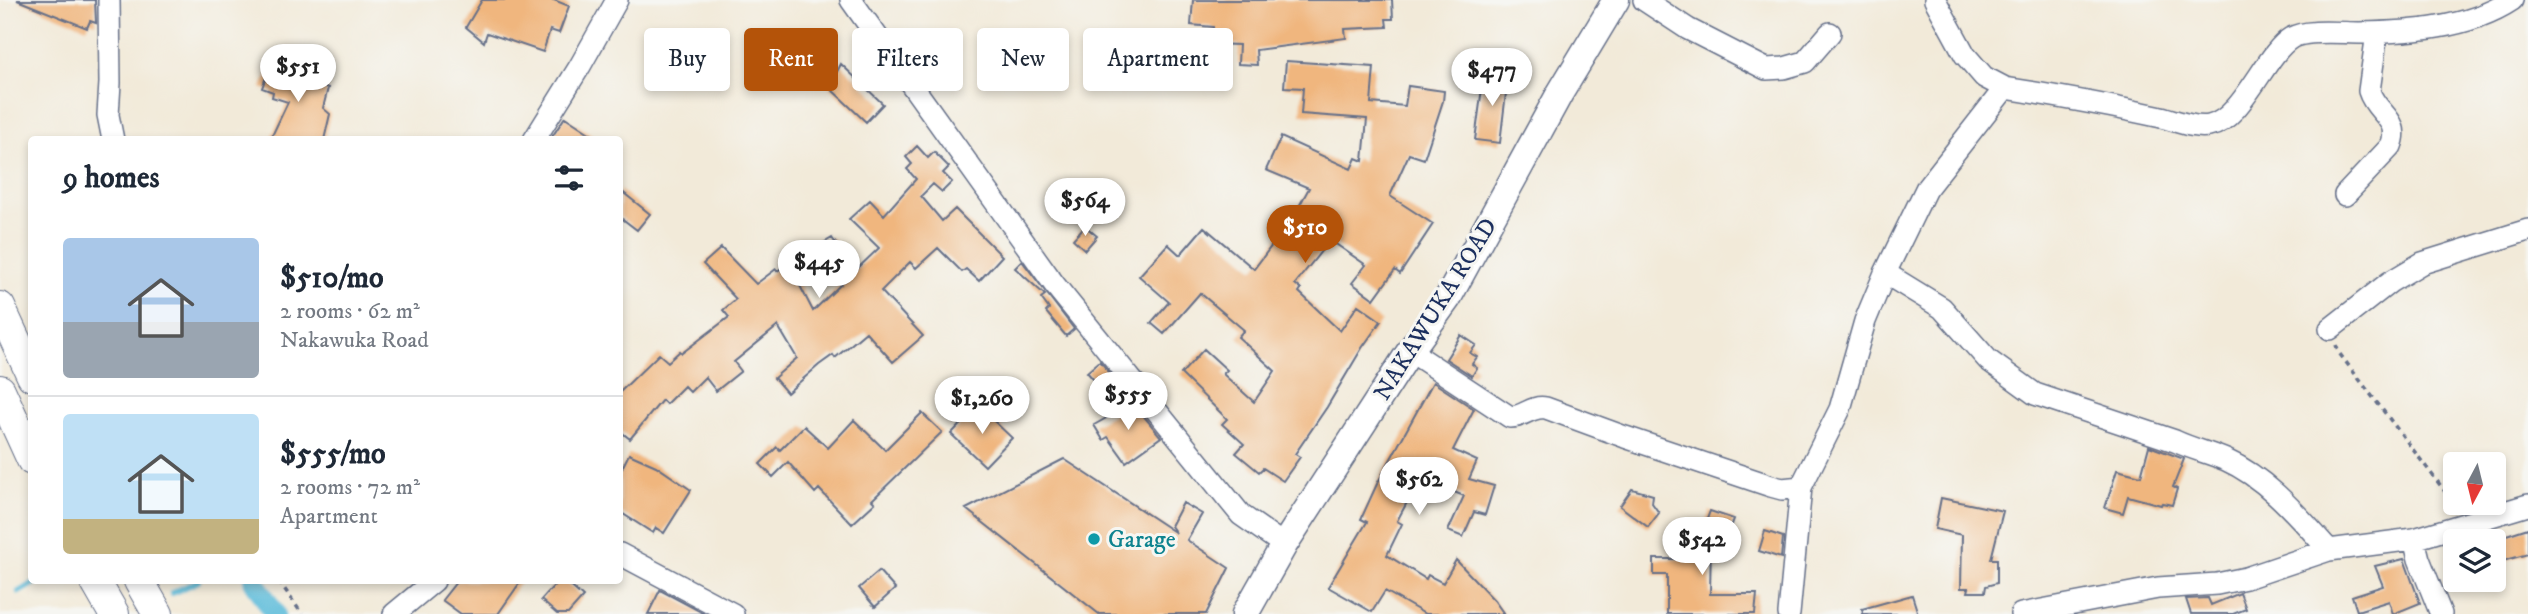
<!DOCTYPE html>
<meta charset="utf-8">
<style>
:root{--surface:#fff;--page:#f6f6f7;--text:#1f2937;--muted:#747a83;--line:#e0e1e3;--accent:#b45309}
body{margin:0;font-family:"IM FELL DW Pica",serif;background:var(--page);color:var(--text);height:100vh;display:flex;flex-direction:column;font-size:26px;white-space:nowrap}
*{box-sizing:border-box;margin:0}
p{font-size:23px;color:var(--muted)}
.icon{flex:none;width:38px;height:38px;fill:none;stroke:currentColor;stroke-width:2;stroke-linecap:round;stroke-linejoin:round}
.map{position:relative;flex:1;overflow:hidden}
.drawer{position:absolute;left:28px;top:136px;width:595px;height:448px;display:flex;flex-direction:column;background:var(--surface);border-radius:7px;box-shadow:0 4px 10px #0003}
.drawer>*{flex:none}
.banner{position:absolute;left:644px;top:28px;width:665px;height:63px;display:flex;gap:14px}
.needle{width:46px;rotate:187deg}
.tools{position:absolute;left:2443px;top:452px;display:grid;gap:14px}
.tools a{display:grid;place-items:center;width:63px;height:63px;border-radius:7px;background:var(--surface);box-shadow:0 4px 10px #0003;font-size:35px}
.price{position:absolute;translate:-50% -60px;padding:0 16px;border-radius:24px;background:#fff;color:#222;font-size:23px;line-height:46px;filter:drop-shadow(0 2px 4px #0008)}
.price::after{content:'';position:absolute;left:50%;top:42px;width:21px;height:16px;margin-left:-10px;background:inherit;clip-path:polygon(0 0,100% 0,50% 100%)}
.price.selected{background:var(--accent);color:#fff}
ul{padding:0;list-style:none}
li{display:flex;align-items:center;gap:21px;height:175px;padding:0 35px}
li+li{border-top:2px solid var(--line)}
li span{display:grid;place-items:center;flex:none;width:196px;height:140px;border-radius:7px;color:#555}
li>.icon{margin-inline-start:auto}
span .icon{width:84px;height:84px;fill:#fffc;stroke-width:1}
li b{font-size:30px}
h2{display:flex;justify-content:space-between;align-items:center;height:84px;padding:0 35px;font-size:30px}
.tag{padding:0 24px;border-radius:7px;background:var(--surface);box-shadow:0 4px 10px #0003;font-size:24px;line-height:63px}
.tag.selected{background:var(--accent);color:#fff}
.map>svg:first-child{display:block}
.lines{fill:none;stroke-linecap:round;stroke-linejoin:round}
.stream{stroke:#5cbcda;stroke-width:6}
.canal{stroke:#5cbcda;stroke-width:21}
.building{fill:#f0b67e}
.minor-casing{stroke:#667089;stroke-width:24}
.major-casing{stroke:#667089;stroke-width:29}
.highway-casing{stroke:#667089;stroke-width:32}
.path{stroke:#667089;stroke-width:3.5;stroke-dasharray:5 5;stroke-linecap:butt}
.minor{stroke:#fff;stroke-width:21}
.major{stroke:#fff;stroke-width:26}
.highway{stroke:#fff;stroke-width:30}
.culture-dot{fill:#0f9aa8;stroke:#f6f6f2;stroke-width:2.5}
.labels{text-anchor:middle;stroke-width:6;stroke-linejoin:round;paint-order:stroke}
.street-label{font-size:24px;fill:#1b2f5e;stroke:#f6f6f2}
.culture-label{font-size:24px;fill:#0d838f;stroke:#f6f6f2;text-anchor:start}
</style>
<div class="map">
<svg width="2528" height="614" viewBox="0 0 2528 614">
<rect width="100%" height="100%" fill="#f6f6f2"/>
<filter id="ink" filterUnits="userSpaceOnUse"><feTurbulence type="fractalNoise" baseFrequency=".0143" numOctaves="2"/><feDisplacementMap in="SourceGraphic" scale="14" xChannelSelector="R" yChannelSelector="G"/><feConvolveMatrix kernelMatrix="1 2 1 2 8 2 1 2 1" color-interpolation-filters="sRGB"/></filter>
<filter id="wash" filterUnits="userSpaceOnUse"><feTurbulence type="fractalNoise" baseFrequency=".00686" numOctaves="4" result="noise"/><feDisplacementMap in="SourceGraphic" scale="28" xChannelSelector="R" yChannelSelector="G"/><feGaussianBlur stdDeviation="1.57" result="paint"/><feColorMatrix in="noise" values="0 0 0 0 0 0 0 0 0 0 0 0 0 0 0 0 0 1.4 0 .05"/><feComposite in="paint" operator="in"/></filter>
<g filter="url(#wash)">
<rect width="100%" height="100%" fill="#f2ead9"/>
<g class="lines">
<path class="stream" d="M 19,592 L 38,581
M 172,593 L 198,581"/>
<path class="canal" d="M 254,581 L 275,614"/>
</g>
<g id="blocks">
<path class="building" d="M 17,0 L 95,0 L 96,23 L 90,21 L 87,28 Z
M 482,0 L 554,0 L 569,6 L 559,33 L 550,30 L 543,52 L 487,33 L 484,42 L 466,27 Z
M 1193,0 L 1392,0 L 1393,19 L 1386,19 L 1387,27 L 1345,29 L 1346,38 L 1256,50 L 1257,65 L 1238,64 L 1239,45 L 1213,44 L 1213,27 L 1191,25 Z
M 272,61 L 311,75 L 309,82 L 328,88 L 323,108 L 330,114 L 324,140 L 270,140 L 288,102 L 272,97 L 273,92 L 262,88 Z
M 1286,61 L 1374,67 L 1371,103 L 1405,106 L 1408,86 L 1444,91 L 1443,101 L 1424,159 L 1409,154 L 1390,196 L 1433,224 L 1400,274 L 1395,270 L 1374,299 L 1352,283 L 1366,265 L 1330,240 L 1295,284 L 1301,289 L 1299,292 L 1340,331 L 1358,305 L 1381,321 L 1362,348 L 1327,407 L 1295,454 L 1300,457 L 1283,481 L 1263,468 L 1259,472 L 1236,453 L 1244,444 L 1222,424 L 1227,419 L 1181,374 L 1204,349 L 1227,370 L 1223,374 L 1254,402 L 1275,371 L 1238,337 L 1244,330 L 1200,293 L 1164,334 L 1151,323 L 1169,302 L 1139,276 L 1168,244 L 1180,255 L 1204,227 L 1254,269 L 1282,232 L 1284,234 L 1309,188 L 1266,170 L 1281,137 L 1351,169 L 1356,158 L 1363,161 L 1367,119 L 1301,114 L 1303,88 L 1284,87 Z
M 841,64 L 883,104 L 866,122 L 829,87 Z
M 1484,73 L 1508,76 L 1500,143 L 1475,140 Z
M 565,117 L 600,140 L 550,140 Z
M 917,146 L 928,158 L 934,152 L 949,167 L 943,173 L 952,182 L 942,192 L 933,184 L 921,196 L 942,221 L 955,209 L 1002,256 L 979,281 L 966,269 L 962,272 L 938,248 L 916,268 L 910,262 L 881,291 L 923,336 L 893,362 L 866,332 L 835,358 L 833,355 L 819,365 L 787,393 L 774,378 L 797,358 L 778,326 L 734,362 L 741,371 L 716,391 L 705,377 L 690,392 L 684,386 L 666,404 L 662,400 L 630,439 L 620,431 L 620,392 L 659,354 L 668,362 L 680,351 L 682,353 L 729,317 L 723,310 L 736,299 L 703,264 L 721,248 L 756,284 L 776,269 L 777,271 L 832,238 L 837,245 L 797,280 L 813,311 L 879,248 L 849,219 L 870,200 L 884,215 L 916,179 L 907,169 L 912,164 L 906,157 Z
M 620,190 L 650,214 L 637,230 L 620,217 Z
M 1085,226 L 1097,236 L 1085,250 L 1073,239 Z
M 1022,261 L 1074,329 L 1066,336 L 1046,312 L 1049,309 L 1041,298 L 1045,295 L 1015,268 Z
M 1461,335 L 1476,345 L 1470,353 L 1477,357 L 1472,364 L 1477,368 L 1472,376 L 1446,359 Z
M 1100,361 L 1111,375 L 1099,386 L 1087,372 Z
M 1433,382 L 1474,409 L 1453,450 L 1477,461 L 1469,479 L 1494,486 L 1485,515 L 1474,512 L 1463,537 L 1448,531 L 1464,496 L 1420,478 L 1397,521 L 1402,524 L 1387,555 L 1426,579 L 1428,575 L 1443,583 L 1456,560 L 1494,600 L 1504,614 L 1425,614 L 1385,591 L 1372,612 L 1328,587 L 1367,522 L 1361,519 L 1377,484 Z
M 1133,403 L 1161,437 L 1126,462 L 1108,437 L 1103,440 L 1094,425 Z
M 978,406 L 1012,438 L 985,466 L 951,434 Z
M 922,413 L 942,432 L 872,500 L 875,503 L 852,524 L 819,489 L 815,493 L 788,462 L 773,477 L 760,464 L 777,447 L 780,450 L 804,426 L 828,448 L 854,420 L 885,450 Z
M 2149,446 L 2184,459 L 2173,487 L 2177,489 L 2172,505 L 2162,503 L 2161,505 L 2128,496 L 2123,513 L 2105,508 L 2117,470 L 2141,476 Z
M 629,454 L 656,466 L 691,490 L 664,533 L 656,528 L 653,533 L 620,512 L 620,472 Z
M 1064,459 L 1176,533 L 1171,526 L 1183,503 L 1202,514 L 1187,540 L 1229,568 L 1206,614 L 1099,614 L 966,509 Z
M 1632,489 L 1653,495 L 1652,503 L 1659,513 L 1648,527 L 1620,506 Z
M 1941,498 L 2003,511 L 1991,559 L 1997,559 L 1997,583 L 1986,586 L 1985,592 L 1968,592 L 1969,588 L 1961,588 L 1962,535 L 1935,529 Z
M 1710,511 L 1734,519 L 1724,546 L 1711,542 L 1710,594 L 1757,594 L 1755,614 L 1667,614 L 1667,575 L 1654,575 L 1654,559 L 1692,559 Z
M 2528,528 L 2528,554 L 2499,562 L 2494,541 L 2491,540 Z
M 1765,531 L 1783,537 L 1781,558 L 1759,551 Z
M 2404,559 L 2420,603 L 2393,614 L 2389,601 L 2357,611 L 2352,596 L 2383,586 L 2375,566 Z
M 879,571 L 895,589 L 875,607 L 859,588 Z
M 457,581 L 521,581 L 498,614 L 461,614 L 442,600 Z
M 558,581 L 565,581 L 583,597 L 568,614 L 557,614 L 541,600 Z
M 660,590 L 705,614 L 648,614 Z
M 2240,593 L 2246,609 L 2233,614 L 2191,614 L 2186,599 L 2208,598 L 2211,605 Z
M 1912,595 L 1918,614 L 1863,614 L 1862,609 Z"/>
</g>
</g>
<g filter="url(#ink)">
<use href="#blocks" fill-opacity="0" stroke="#667089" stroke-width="2"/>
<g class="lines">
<defs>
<path id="minor" d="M 109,0 L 110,83 L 108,115 L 113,140
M 851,0 L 1054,284 L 1241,515 L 1284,545
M 1644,0 L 1688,29 L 1766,69 L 1784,68 L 1805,62 L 1830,33
M 1935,0 L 1965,55 L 1984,77 L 2005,88 C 2056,96 2107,105 2157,116 C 2172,119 2193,129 2209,126 C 2242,120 2265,54 2291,38 C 2306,29 2341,33 2359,33 C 2410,32 2468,29 2512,0
M 534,140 L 580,66 L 617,0
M 2345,195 L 2391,146 C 2402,119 2376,114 2369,91 L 2377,33
M 1885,273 L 1942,308 L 1988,360 L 2035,394 L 2175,441 C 2192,449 2210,453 2226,460 C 2268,479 2299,517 2329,550
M 2330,329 L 2390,282 L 2422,263 L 2528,230
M 1410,351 L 1510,417 C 1523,418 1531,405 1546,408 L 1625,437 L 1771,486 L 1782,489 L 1801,487 L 1840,409 L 1865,321 L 1885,273 L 1926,189 L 2005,88
M 2414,539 L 2419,559 L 2441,614
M 620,554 L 733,614
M 394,614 L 434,581
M 1789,614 L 1801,487
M 2021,614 L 2158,588 L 2217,584 L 2246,578 L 2329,550 L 2414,539 L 2528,505"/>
<path id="major" d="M 1245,614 L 1284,545 L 1410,351 L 1448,298 L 1560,93 L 1616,0"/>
<path id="highway" d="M 0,307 L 32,376
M 0,390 L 32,460
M 95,581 L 114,614
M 139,581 L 158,614"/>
</defs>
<use href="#minor" class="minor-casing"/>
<use href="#major" class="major-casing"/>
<use href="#highway" class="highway-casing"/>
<path class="path" d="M 2336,345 L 2339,353 L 2457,507
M 279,581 L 302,614"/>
<use href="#minor" class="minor"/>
<use href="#major" class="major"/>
<use href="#highway" class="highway"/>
</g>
</g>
<circle class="culture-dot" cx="1094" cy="539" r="7"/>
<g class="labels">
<g class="street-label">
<text transform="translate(1435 309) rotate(-58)" y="8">NAKAWUKA ROAD</text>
</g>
<g class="culture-label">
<text x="1108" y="547">Garage</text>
</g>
</g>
</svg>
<div class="tools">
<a><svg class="needle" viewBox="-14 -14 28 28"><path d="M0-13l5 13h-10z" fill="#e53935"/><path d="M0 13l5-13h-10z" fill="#747a83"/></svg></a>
<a><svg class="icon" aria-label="layers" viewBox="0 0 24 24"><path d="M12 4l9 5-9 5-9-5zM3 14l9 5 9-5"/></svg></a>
</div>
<b class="price" style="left:298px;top:104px">$551</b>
<b class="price" style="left:1492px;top:108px">$477</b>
<b class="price" style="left:1085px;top:238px">$564</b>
<b class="price selected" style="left:1305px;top:265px">$510</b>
<b class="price" style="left:819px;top:300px">$445</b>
<b class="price" style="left:1128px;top:432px">$555</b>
<b class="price" style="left:982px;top:436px">$1,260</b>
<b class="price" style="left:1419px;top:517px">$562</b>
<b class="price" style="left:1702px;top:577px">$542</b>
<div class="banner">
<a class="tag">Buy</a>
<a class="tag selected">Rent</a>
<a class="tag">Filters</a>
<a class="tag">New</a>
<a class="tag">Apartment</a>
</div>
<section class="drawer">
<h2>9 homes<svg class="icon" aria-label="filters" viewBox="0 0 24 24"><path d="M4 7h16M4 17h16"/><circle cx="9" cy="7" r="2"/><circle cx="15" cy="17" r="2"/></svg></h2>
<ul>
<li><span style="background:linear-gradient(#a9c7e8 60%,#9aa5b1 0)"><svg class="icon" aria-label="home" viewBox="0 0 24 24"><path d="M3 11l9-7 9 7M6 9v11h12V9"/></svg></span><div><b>$510/mo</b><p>2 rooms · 62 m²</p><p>Nakawuka Road</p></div></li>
<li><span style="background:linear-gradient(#bfe0f5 75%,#c2b280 0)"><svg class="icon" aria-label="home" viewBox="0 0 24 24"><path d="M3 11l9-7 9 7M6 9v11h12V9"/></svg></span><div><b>$555/mo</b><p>2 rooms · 72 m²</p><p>Apartment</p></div></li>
</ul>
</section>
</div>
